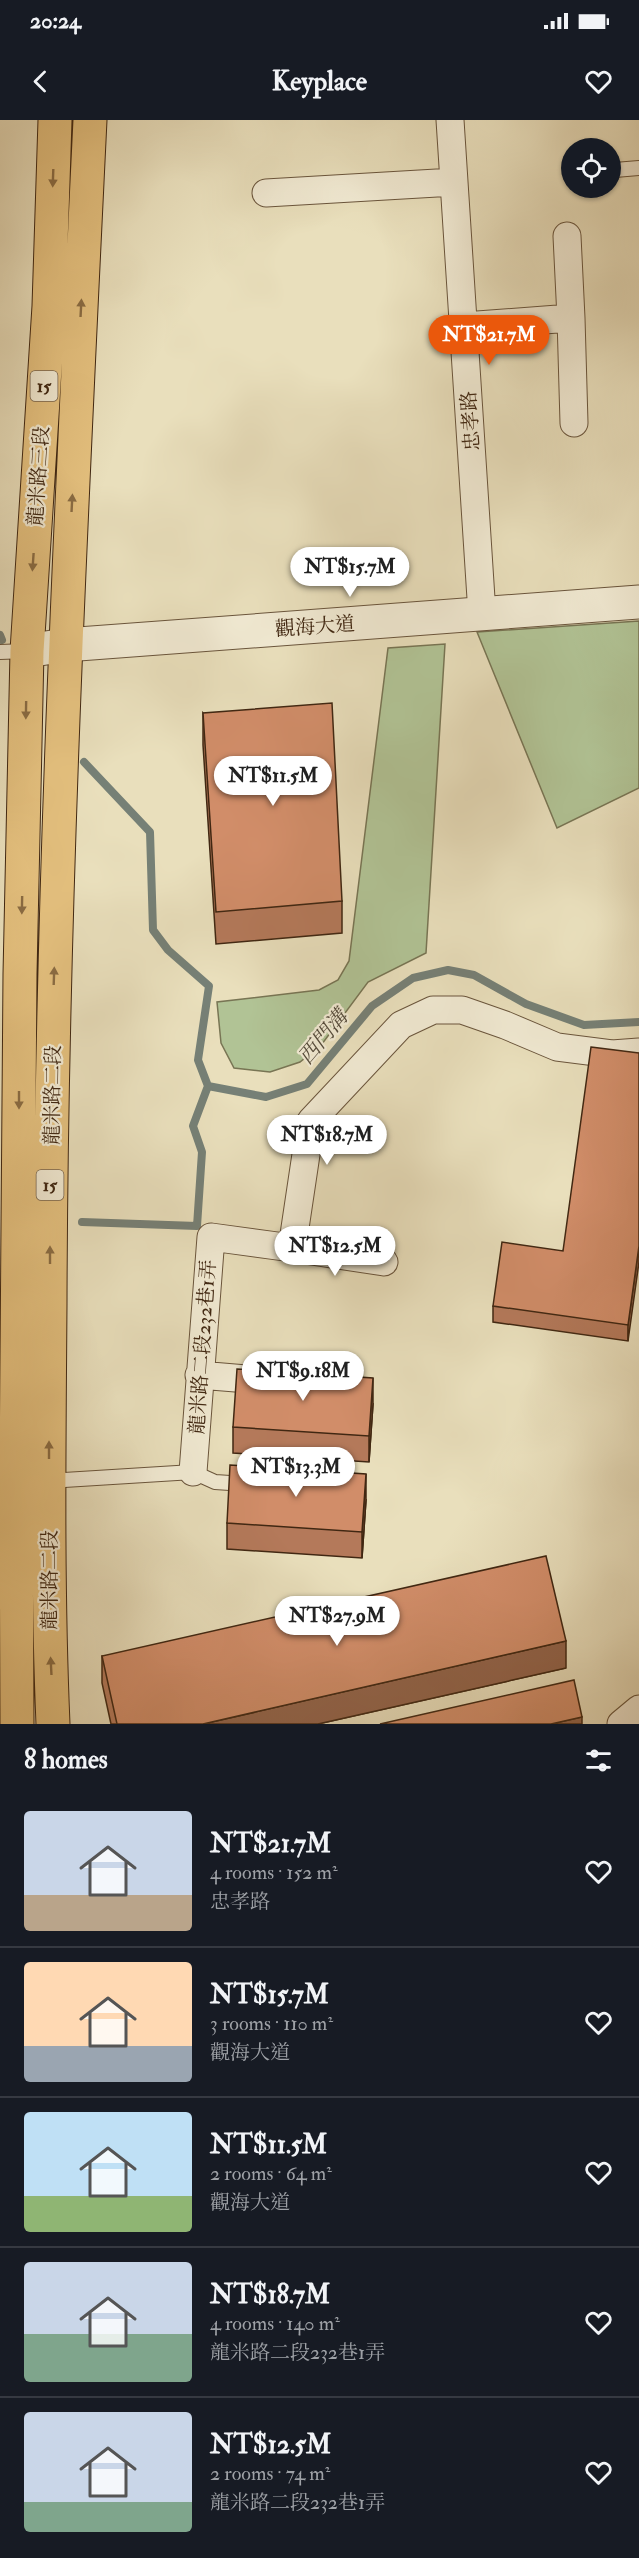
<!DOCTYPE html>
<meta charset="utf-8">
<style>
:root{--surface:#171b24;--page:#242831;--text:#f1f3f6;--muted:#9ea1a6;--line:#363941;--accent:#ea580c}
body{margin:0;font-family:"IM FELL Double Pica","Noto Serif TC",serif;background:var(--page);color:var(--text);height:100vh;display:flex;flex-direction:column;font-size:22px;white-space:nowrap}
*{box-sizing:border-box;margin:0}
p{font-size:20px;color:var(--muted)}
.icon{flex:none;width:33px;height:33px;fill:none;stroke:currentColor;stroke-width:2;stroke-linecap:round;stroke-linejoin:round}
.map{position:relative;height:1604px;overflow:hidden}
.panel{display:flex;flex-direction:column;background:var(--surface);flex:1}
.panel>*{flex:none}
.controls{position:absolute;left:561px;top:18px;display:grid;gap:12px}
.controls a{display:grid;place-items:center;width:60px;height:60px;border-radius:50%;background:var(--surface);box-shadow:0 2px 4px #0004;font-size:30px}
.price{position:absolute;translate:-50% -51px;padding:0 14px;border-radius:21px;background:#fff;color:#222;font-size:20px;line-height:39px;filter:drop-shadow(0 2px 3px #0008)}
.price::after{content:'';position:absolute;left:50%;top:36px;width:18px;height:14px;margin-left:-9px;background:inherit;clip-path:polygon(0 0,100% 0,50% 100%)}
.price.on{background:var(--accent);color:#fff}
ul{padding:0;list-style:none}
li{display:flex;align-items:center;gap:18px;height:150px;padding:0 24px}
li+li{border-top:2px solid var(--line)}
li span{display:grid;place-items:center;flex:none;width:168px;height:120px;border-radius:6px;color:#555}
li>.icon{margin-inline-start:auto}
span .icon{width:72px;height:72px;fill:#fffc;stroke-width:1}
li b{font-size:26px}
h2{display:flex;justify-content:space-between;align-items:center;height:72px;padding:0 24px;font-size:26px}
.status{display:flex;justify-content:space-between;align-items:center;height:42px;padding:0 30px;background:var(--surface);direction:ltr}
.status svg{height:16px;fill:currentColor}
header{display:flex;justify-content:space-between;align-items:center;height:78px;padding:0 24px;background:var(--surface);font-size:27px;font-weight:800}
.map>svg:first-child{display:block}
.green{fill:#b1c395;stroke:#787554;stroke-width:1.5}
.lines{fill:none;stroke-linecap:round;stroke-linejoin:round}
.stream{stroke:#768076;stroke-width:8}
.service-casing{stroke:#6a553c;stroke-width:16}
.minor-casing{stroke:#6a553c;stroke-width:29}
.tertiary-casing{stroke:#6a553c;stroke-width:35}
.primary-casing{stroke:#402712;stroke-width:35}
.service{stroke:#f1ead3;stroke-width:14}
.minor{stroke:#f1ead3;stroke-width:27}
.tertiary{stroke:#f1ead3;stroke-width:33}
.primary{stroke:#e4c07e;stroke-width:33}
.wall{fill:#b4795a;stroke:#402712;stroke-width:1.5}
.shaded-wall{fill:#92634a;stroke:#402712;stroke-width:1.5}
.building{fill:#d18d69;stroke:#402712;stroke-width:1.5}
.oneway{fill:#8a6c43}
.labels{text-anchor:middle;stroke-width:4.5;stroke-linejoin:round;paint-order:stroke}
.shield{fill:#f1ead3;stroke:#75624c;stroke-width:1.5}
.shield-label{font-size:18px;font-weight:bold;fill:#402712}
.street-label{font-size:20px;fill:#402712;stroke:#f1ead3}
.water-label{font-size:21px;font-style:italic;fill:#564c3c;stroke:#f1ead3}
</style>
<div class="status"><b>20:24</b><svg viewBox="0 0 49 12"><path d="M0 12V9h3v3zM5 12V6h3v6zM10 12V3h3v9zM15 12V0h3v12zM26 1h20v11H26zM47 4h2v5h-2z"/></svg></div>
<header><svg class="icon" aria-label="back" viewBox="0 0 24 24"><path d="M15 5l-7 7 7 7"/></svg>Keyplace<svg class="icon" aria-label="heart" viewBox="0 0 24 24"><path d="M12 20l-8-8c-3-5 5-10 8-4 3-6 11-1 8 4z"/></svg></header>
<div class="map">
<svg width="639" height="1604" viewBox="0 0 639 1604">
<rect width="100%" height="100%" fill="#e9dfbc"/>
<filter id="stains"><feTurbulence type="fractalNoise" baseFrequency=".00333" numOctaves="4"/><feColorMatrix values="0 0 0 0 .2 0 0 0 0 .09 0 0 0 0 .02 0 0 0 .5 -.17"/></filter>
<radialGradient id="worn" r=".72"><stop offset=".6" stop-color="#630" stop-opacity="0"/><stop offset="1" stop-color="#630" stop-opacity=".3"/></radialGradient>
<path class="green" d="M 639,501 L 639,668 L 557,708 L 477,512 Z
M 445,524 L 426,833 L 368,862 L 322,924 L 300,942 L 270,952 L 234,948 L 221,923 L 217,882 L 319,870 L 338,860 L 349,841 L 388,528 Z"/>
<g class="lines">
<path class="stream" d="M 0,515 L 2,520
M 84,642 L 150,712 L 153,810 L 168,830 L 209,866 L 198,940 L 208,966 L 266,977 L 307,964 L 372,886 L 413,858 L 448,850 L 474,855 L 526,884 L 584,905 L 639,902
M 82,1102 L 197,1106 L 202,1032 L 193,1006 L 208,966"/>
<defs>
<path id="service" d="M 615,50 L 639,48
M 0,532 L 27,531
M 48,1361 L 193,1352 L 215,1362 L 245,1364"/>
<path id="minor" d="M 450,0 L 482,494
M 266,73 L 454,62
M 571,198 L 574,303
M 464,206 L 571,198 L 567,116
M 292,1128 L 384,1142
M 199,1255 L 272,1261
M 193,1352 L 211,1117 L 292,1128 L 311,1001 L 401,905 L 433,890 L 462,890 L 505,905 L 557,927 L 612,934 L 639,932
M 621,1604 L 639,1589"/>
<path id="tertiary" d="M 27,531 L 65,525 L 639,482"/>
<path id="primary" d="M 17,1604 L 16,1361 L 20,854 L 27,531 L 49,186 L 55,0
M 53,1604 C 47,1464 49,1325 50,1185 C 51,789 71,395 90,0"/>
</defs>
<use href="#service" class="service-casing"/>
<use href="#minor" class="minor-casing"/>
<use href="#tertiary" class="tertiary-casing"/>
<use href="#primary" class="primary-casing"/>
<use href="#service" class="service"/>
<use href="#minor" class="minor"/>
<use href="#tertiary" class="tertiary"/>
<use href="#primary" class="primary"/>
</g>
<path class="wall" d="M 203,593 L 342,781 L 342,813 L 216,824 L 203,625 Z
M 639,933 L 628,1221 L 493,1202 L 493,1186 L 563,1131 Z
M 373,1284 L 369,1342 L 233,1333 L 233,1307 Z
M 366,1380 L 362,1438 L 227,1429 L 227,1403 Z
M 102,1536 L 566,1548 L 318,1604 L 111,1604 L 102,1563 Z"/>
<path class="shaded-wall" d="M 639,1126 L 639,1142 L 628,1221 L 628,1205 Z
M 373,1258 L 373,1284 L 369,1342 L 369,1316 Z
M 366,1354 L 366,1380 L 362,1438 L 362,1412 Z
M 566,1521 L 566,1548 L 318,1604 L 203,1604 Z
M 582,1597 L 582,1604 L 551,1604 Z"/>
<path class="building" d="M 332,583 L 342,781 L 216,792 L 203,593 Z
M 591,927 L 639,933 L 639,1126 L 628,1205 L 493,1186 L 502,1122 L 563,1131 Z
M 237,1249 L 373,1258 L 369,1316 L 233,1307 Z
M 230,1345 L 366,1354 L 362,1412 L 227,1403 Z
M 546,1436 L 566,1521 L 203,1604 L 117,1604 L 102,1536 Z
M 574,1560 L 582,1597 L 551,1604 L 380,1604 Z"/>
<defs><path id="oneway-solid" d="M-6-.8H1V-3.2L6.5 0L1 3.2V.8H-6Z" transform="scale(1.5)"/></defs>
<g class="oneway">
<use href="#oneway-solid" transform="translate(53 58) rotate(92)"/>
<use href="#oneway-solid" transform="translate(81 188) rotate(-87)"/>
<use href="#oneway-solid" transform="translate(72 383) rotate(-87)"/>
<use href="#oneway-solid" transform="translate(33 442) rotate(94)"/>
<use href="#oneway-solid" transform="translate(26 590) rotate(91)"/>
<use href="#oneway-solid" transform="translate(22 785) rotate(91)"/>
<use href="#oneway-solid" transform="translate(54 856) rotate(-88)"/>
<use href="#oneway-solid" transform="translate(19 980) rotate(90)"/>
<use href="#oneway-solid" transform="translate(50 1135) rotate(-90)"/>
<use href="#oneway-solid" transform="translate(49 1330) rotate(-90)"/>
<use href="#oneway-solid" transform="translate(51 1546) rotate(-93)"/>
</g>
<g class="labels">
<g class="shield">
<rect x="30.5" y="251" width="27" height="30" rx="4.5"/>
<rect x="36.5" y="1050" width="27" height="30" rx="4.5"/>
</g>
<g class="shield-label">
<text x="44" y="272">15</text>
<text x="50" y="1071">15</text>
</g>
<g class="street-label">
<text transform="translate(470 301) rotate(-94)" y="7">忠孝路</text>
<text transform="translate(38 356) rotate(-86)" y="7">龍米路三段</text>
<text transform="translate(315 506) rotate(-4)" y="7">觀海大道</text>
<text transform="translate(52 975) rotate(-89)" y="7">龍米路二段</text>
<text transform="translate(202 1227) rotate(-86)" y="7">龍米路二段232巷1弄</text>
<text transform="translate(49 1460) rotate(-90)" y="7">龍米路二段</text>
</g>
<g class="water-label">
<text transform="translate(323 917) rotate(-50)" y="7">西門溝</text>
</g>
</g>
<rect width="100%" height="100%" filter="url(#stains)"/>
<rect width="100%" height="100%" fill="url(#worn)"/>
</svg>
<div class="controls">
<a><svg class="icon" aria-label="locate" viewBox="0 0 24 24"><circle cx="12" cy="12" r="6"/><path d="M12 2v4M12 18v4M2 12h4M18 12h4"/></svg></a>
</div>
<b class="price on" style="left:489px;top:246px">NT$21.7M</b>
<b class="price" style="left:350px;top:478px">NT$15.7M</b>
<b class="price" style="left:273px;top:687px">NT$11.5M</b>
<b class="price" style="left:327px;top:1046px">NT$18.7M</b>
<b class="price" style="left:335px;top:1157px">NT$12.5M</b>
<b class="price" style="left:303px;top:1282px">NT$9.18M</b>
<b class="price" style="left:296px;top:1378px">NT$13.3M</b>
<b class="price" style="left:337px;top:1527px">NT$27.9M</b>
</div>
<section class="panel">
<h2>8 homes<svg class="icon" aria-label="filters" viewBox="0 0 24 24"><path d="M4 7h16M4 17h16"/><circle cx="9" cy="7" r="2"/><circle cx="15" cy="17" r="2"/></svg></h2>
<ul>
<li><span style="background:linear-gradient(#c9d6e8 70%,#b9a48a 0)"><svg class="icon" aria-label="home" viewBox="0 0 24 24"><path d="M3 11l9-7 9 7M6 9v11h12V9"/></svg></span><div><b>NT$21.7M</b><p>4 rooms · 152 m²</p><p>忠孝路</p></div><svg class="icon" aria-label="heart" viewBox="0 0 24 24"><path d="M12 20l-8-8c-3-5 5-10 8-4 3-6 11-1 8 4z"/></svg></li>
<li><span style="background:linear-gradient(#ffd9b3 70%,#9aa5b1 0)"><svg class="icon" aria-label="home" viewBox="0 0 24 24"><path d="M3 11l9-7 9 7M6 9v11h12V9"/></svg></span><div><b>NT$15.7M</b><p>3 rooms · 110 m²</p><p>觀海大道</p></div><svg class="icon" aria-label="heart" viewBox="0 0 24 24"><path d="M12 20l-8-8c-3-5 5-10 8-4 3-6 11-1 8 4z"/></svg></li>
<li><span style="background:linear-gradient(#bfe0f5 70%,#8fb573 0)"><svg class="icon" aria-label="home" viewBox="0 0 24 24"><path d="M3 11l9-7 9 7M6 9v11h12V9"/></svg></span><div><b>NT$11.5M</b><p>2 rooms · 64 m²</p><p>觀海大道</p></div><svg class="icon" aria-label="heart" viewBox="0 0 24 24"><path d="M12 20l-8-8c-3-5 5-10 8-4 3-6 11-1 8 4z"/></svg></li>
<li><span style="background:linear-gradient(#c9d6e8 60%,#7fa58c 0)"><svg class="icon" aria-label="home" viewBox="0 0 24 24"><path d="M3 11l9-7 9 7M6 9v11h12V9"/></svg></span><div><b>NT$18.7M</b><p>4 rooms · 140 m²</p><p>龍米路二段232巷1弄</p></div><svg class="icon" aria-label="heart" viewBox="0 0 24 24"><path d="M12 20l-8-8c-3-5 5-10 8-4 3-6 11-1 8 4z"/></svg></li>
<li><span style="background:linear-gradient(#c9d6e8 75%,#7fa58c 0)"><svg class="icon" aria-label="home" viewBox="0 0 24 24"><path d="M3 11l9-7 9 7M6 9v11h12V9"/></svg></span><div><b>NT$12.5M</b><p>2 rooms · 74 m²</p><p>龍米路二段232巷1弄</p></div><svg class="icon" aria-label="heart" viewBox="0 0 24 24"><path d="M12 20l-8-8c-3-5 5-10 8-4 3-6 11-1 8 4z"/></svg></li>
</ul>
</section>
